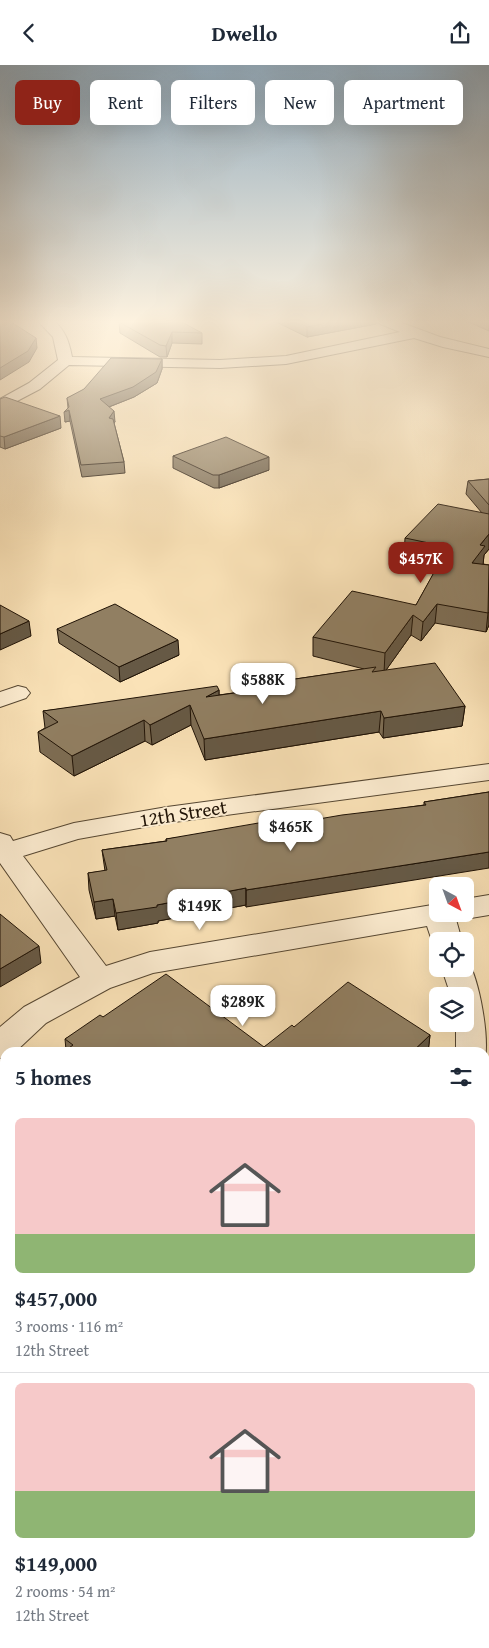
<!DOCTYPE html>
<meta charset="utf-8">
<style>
:root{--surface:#fff;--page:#f2f2f3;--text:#1f2937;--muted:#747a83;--line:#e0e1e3;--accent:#8f2418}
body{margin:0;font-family:"Gentium Book Plus",serif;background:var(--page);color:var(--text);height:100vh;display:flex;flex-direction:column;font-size:19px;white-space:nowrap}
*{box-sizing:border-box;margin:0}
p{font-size:16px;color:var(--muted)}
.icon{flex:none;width:28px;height:28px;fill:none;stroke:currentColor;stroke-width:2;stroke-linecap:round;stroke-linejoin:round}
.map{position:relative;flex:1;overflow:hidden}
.drawer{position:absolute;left:0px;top:982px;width:490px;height:601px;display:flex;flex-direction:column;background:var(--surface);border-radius:15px 15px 0 0;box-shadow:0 5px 20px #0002}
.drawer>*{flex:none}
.top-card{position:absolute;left:15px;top:15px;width:460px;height:45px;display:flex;gap:10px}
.needle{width:32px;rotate:139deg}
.tools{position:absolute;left:429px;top:812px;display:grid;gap:10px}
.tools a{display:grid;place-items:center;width:45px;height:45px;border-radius:8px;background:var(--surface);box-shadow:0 5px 20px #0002;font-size:25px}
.price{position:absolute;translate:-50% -42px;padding:0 11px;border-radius:10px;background:#fff;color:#222;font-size:16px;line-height:32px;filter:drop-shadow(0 1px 2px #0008)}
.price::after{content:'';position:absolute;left:50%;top:30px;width:15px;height:11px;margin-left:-8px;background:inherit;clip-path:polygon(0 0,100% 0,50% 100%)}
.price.on{background:var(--accent);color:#fff}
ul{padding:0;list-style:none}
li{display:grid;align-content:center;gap:10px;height:265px;padding:0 15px}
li+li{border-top:1px solid var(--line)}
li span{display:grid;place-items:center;height:155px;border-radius:8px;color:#555}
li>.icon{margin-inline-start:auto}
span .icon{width:90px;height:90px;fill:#fffc;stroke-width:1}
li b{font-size:21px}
h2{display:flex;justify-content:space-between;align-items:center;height:60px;padding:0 15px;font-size:21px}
.pill{padding:0 18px;border-radius:8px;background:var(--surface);box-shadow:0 5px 20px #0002;font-size:18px;line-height:45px}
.pill.on{background:var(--accent);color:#fff}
header{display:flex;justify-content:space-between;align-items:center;height:65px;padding:0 15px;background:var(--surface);font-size:22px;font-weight:700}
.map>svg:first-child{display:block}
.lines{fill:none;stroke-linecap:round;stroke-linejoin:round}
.street-casing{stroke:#564732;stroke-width:2}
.street{fill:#fcecd0;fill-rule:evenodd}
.wall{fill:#7d6d54;stroke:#201306}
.shaded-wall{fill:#665945;stroke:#201306}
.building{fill:#917f62;stroke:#201306}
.labels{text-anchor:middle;stroke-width:4;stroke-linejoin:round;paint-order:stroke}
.street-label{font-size:19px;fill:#201306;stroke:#fcecd0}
</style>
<header><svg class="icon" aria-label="back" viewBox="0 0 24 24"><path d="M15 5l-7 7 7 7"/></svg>Dwello<svg class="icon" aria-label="share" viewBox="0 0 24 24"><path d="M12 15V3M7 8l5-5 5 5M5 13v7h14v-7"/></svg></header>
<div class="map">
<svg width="489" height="1583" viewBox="0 0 489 1583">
<rect width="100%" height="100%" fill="#fae2b7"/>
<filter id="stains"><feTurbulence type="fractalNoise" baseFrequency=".004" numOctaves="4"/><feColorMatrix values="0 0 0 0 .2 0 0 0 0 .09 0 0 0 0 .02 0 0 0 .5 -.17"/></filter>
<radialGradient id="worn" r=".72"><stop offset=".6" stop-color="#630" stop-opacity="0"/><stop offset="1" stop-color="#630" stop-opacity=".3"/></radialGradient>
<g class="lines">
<defs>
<path id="street" d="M 37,255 L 53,255 C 65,265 69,276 72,292 L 220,295 L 286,291 L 400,267 L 378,258 L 376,255 L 394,255 L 440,272 L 489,284 L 489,292 L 443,282 L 414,273 L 286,299 L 220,303 L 69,300 L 40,324 L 0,345 L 0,334 L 29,318 L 58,295 L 53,272 Z
M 18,621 L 26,623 L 30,628 L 26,633 L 0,642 L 0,627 Z
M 489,699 L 489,715 L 167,758 L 78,774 L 23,791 L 106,901 L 150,887 L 438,839 L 438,849 L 465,849 L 465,834 L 489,830 L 489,850 L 465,854 L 455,851 L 462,876 L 438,876 L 438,884 L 432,876 L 427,861 L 153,908 L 110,923 L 46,958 L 14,988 L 5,988 L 5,992 L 0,993 L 0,962 L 24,942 L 80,912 L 0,798 L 0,768 L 10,771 L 13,776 L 74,758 L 167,742 Z
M 465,896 L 468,896 C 480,918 489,971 485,994 L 485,988 L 456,988 L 456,959 L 465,959 L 465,931 L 451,931 L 442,904 L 465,904 Z
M 5,1458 L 5,1506 L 0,1508 L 0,1460 Z
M 489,1458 L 489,1507 L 485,1509 L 485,1460 Z
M 392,1579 L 469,1579 L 471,1583 L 390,1583 Z"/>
</defs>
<use href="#street" class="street-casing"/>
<use href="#street" class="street"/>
</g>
<path class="wall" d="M 272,255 L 376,255 L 376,259 L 307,272 Z
M 464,255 L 489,255 L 489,266 Z
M 119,257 L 202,268 L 202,279 L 172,278 L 167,292 L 160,292 L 120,268 Z
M 162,294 L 162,304 L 157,318 L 134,332 L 109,342 L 115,357 L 114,358 L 124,397 L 125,408 L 82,412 L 70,356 L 65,357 L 68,343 L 67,333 Z
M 0,334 L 61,363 L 5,384 L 0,382 Z
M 173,391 L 269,405 L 219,423 L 214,423 L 173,403 Z
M 489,414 L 489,484 L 484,490 L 483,499 L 489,500 L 489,560 L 486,567 L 435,558 L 421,576 L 411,570 L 386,605 L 465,641 L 462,661 L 383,673 L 379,667 L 205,695 L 191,660 L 152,680 L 145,676 L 74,711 L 40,687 L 38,667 L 45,663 L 43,646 L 219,625 L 219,630 L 275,622 L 275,617 L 364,604 L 313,591 L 313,572 L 416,540 L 439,499 L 404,491 L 405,473 L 482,448 L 466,429 L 468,416 Z
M 57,564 L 179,590 L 120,617 L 59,578 Z
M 489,727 L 246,842 L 246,840 L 158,856 L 158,858 L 118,865 L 115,851 L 96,854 L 89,825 L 88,808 L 105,806 L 102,785 L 166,776 L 166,774 L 272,762 L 424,740 L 424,737 Z
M 103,952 L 264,982 L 294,962 L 430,970 L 428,988 L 62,988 L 66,985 L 65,974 Z"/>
<path class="shaded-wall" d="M 341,255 L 376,255 L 376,259 L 307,272 L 307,262 Z
M 172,267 L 172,278 L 167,292 L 166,281 Z
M 36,273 L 37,283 L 29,297 L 0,315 L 0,303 Z
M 162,294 L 162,304 L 157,318 L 134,332 L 101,345 L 100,334 Z
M 69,345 L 70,356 L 65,357 L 64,347 Z
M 114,346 L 115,357 L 110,363 L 109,353 Z
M 60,351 L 61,363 L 5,384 L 4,372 Z
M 269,392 L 269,405 L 219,423 L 219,410 Z
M 489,469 L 489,484 L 484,490 L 483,500 L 472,498 L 480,480 Z
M 437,539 L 435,558 L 421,576 L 423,557 Z
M 489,547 L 489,560 L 486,567 L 488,548 Z
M 413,550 L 411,570 L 384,608 L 385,588 Z
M 29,556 L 31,571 L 0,585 L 0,569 Z
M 178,575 L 179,590 L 120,617 L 119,602 Z
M 219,625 L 219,646 L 206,632 Z
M 190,640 L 191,660 L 152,680 L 150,660 Z
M 465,641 L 462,661 L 383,673 L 384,653 Z
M 381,646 L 379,667 L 205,695 L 204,674 Z
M 144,655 L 145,676 L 74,711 L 72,691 Z
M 489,787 L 489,803 L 246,842 L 246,825 Z
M 246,823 L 246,840 L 158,856 L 158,858 L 118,865 L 116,848 L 157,840 Z
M 113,834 L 115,851 L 96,854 L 94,837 Z
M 39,881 L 41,898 L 0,922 L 0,904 Z
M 430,970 L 428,988 L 411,988 Z
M 489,1292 L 489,1303 L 485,1308 L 485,1296 Z
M 5,1356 L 5,1376 L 0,1380 L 0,1361 Z
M 245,1579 L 261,1579 L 257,1583 L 242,1583 Z"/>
<path class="building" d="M 0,255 L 8,255 L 36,273 L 28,286 L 0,303 Z
M 120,255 L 178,255 L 202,268 L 172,267 L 166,281 L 160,280 L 119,257 Z
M 294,255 L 341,255 L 307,262 Z
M 111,293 L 162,294 L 156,307 L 133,322 L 100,334 L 114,346 L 109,353 L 113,354 L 124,397 L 81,400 L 69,345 L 64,347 L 69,342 L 67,333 L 84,324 Z
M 5,332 L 60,351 L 4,372 L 0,371 L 0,334 Z
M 226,372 L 269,392 L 219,410 L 213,410 L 173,391 Z
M 489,414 L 489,440 L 468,416 Z
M 438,439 L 489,449 L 489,469 L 480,480 L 485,481 L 472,498 L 489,500 L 488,548 L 437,539 L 423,557 L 413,550 L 385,588 L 313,572 L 352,526 L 416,540 L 448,482 L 405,473 Z
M 115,539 L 178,575 L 119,602 L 57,564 Z
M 0,540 L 29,556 L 0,569 Z
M 435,598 L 465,641 L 384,653 L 381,646 L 204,674 L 190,640 L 150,660 L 144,655 L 72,691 L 38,667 L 58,657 L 43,646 L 217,621 L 219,625 L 206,632 L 277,622 L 275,617 L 376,602 L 372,607 Z
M 489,727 L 489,787 L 246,825 L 246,823 L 157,840 L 157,842 L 116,848 L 113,834 L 94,837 L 88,808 L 107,805 L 102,785 L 167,776 L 166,774 L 270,756 L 272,762 L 342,750 L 426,740 L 424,737 Z
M 0,849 L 39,881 L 0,904 Z
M 166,909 L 264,982 L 292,960 L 294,962 L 348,917 L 430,970 L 411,988 L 62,988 L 73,980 L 65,974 L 100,950 L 103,952 Z
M 5,1025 L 5,1356 L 0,1361 L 0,1028 Z
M 489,1098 L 489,1292 L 485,1296 L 485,1102 Z
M 50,1579 L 245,1579 L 242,1583 L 46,1583 Z"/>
<linearGradient id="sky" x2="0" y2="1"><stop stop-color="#91aabc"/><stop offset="0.54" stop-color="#fdf2df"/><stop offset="1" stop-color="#fdf2df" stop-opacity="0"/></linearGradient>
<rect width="489" height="476" fill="url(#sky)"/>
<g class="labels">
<g class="street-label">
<text transform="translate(183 748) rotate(-9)" y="7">12th Street</text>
</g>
</g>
<rect width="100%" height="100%" filter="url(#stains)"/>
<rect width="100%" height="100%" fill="url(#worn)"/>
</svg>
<div class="tools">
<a><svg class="needle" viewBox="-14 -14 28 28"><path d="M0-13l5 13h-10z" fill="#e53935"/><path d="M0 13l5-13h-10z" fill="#747a83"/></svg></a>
<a><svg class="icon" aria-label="locate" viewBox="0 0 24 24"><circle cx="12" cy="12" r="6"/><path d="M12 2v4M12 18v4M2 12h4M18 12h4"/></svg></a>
<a><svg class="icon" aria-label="layers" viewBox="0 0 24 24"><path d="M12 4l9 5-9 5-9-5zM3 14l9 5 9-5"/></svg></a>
</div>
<b class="price on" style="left:421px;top:519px">$457K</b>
<b class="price" style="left:263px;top:640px">$588K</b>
<b class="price" style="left:291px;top:787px">$465K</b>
<b class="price" style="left:200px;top:866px">$149K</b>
<b class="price" style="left:243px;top:962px">$289K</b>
<div class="top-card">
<a class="pill on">Buy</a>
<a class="pill">Rent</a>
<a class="pill">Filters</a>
<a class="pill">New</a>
<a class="pill">Apartment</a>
</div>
<section class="drawer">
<h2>5 homes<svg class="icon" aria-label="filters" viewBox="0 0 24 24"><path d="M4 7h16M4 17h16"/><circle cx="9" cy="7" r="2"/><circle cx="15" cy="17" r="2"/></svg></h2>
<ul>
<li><span style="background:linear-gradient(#f6c9c9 75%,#8fb573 0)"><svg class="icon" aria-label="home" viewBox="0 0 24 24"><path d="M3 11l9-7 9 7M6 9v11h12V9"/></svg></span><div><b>$457,000</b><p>3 rooms · 116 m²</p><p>12th Street</p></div></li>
<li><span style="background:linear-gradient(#f6c9c9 70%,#8fb573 0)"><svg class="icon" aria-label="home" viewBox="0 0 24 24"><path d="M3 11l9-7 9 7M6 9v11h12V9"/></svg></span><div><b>$149,000</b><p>2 rooms · 54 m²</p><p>12th Street</p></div></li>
</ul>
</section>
</div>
